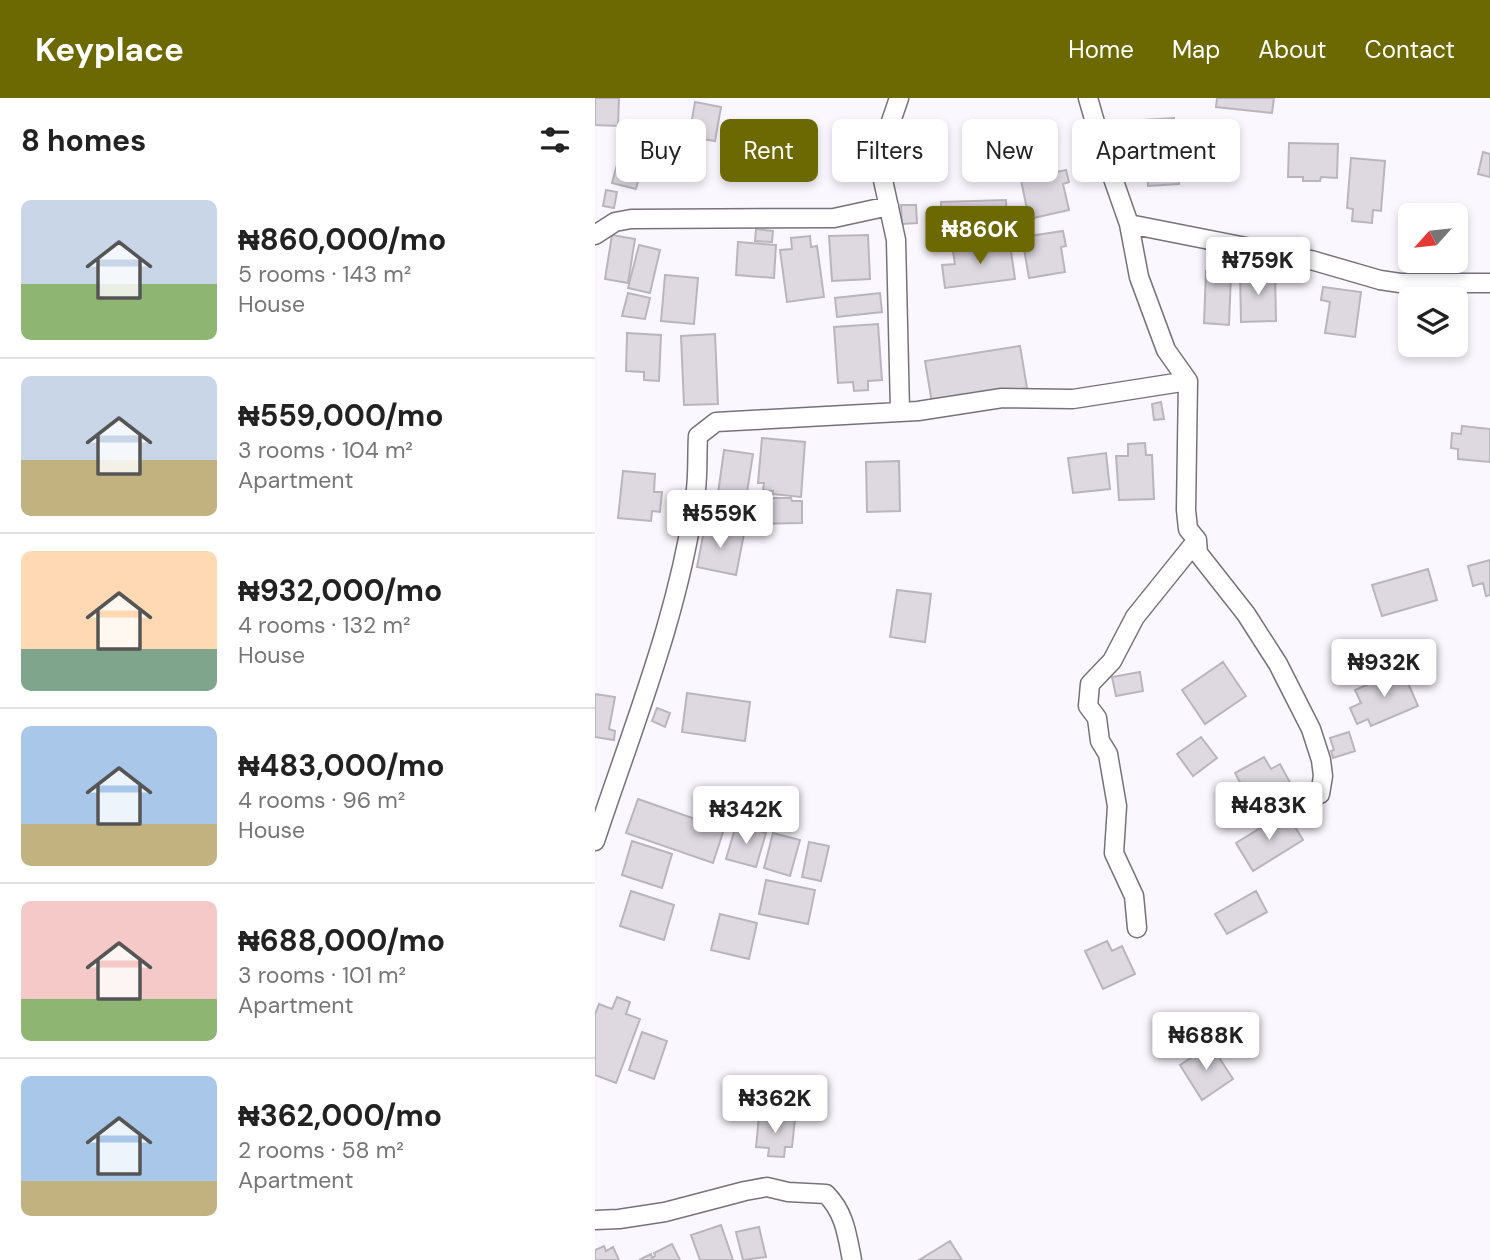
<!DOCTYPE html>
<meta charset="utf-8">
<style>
:root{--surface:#fff;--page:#f6f6f6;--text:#222;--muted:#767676;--line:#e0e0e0;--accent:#6c6903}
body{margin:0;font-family:"DM Sans",sans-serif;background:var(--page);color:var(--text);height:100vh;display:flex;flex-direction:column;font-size:26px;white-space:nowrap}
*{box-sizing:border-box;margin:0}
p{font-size:23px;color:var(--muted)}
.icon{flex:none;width:38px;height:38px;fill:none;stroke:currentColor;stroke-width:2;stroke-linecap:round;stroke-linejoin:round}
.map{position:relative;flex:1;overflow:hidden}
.drawer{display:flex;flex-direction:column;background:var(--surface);width:595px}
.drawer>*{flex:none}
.top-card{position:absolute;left:21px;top:21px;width:665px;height:63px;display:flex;gap:14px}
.needle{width:46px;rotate:243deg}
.buttons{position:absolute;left:803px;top:105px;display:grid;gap:14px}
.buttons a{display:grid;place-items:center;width:70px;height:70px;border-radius:10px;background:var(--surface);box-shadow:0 4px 10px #0003;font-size:35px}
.price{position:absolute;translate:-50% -60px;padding:0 16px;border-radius:7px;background:#fff;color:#222;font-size:23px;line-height:46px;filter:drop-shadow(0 2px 4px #0008)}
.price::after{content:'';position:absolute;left:50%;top:42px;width:21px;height:16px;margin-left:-10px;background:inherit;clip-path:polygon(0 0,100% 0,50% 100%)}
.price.selected{background:var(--accent);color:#fff}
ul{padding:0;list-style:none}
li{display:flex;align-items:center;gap:21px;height:175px;padding:0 21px}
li+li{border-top:2px solid var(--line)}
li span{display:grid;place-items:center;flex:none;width:196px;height:140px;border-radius:10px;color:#555}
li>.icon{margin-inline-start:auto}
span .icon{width:84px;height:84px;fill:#fffc;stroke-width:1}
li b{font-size:30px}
h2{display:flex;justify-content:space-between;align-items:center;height:84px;padding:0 21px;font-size:30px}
.tag{padding:0 24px;border-radius:10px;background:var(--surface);box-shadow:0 4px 10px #0003;font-size:24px;line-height:63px}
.tag.selected{background:var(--accent);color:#fff}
header{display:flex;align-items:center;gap:42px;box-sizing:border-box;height:98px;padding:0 35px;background:var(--accent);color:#fff}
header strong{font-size:33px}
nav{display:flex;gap:38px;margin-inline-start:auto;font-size:24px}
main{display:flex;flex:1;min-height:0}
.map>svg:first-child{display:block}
.building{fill:#ded8e1;stroke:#bab5bd;stroke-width:2}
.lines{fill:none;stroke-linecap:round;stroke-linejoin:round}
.minor-casing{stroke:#77727a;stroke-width:21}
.minor{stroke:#fff;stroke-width:18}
</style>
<header>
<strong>Keyplace</strong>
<nav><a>Home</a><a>Map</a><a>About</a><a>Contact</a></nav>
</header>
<main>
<section class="drawer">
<h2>8 homes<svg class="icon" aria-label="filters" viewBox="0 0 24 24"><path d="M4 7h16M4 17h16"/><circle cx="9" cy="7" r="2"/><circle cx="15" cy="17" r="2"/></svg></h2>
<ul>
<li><span style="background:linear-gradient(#c9d6e8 60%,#8fb573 0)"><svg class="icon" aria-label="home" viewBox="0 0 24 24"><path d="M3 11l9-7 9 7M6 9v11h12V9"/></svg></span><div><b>₦860,000/mo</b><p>5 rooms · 143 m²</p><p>House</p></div></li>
<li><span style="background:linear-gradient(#c9d6e8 60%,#c2b280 0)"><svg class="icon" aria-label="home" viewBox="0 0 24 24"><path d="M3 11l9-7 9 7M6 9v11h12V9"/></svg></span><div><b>₦559,000/mo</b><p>3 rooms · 104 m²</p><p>Apartment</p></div></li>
<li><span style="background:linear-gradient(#ffd9b3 70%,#7fa58c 0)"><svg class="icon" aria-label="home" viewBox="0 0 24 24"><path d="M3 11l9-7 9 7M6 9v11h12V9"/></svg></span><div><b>₦932,000/mo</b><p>4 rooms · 132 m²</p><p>House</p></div></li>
<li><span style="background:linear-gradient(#a9c7e8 70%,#c2b280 0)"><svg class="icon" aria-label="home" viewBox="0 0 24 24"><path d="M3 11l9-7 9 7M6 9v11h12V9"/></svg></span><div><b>₦483,000/mo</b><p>4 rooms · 96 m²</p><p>House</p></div></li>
<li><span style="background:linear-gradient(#f6c9c9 70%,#8fb573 0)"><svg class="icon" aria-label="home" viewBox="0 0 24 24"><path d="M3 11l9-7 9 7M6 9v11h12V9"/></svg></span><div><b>₦688,000/mo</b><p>3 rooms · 101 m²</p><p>Apartment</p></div></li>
<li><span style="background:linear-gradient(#a9c7e8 75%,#c2b280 0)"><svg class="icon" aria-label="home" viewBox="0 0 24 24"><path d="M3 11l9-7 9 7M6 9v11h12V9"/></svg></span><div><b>₦362,000/mo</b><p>2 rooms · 58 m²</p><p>Apartment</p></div></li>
</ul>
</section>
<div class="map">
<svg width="895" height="1162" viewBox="0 0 895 1162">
<rect width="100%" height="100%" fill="#fbf7fe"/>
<path class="building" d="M 0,0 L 24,0 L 23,28 L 0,27 Z
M 622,0 L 679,0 L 677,15 L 621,9 Z
M 100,4 L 126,9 L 120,43 L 94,39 Z
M 579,20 L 584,86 L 553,88 L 551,63 L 540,64 L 539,48 L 550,47 L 548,22 Z
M 154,35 L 167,35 L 167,50 L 155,50 Z
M 269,36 L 269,49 L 255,50 L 254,37 Z
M 694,45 L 743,46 L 742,80 L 726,79 L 725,83 L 708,83 L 708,79 L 693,79 Z
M 27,48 L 50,55 L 41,91 L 17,85 Z
M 888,54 L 895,56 L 895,79 L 883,76 Z
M 756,60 L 790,63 L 786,113 L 778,112 L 777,125 L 757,123 L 758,111 L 752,110 Z
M 471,72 L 474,84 L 468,86 L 474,112 L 434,121 L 426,82 Z
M 11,92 L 22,94 L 19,110 L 8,108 Z
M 411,102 L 412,140 L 352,141 L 352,136 L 342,136 L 341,117 L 346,117 L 346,104 Z
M 306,107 L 321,107 L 322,125 L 307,126 Z
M 161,131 L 178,133 L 177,144 L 160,143 Z
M 468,133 L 471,148 L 466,149 L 470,174 L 434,180 L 427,139 Z
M 17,137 L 40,141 L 33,185 L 10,181 Z
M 273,137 L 275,181 L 237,183 L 234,138 Z
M 215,138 L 216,149 L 222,148 L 229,199 L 192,204 L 185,152 L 197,151 L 196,140 Z
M 143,144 L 181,147 L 179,180 L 141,177 Z
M 415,146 L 420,181 L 350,190 L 347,167 L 360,166 L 358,153 Z
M 44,147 L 65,152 L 55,195 L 33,190 Z
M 611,173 L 636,175 L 634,227 L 609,225 Z
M 680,174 L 681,223 L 646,224 L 645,175 Z
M 70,177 L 103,180 L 99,226 L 66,223 Z
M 728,189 L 766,194 L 760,239 L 730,235 L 735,204 L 726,202 Z
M 33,195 L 55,200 L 50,221 L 27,218 Z
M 285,195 L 287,214 L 242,219 L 240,200 Z
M 283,226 L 287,282 L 273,283 L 273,292 L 259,293 L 258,284 L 243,285 L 239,229 Z
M 32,235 L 66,237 L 64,283 L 49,282 L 49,274 L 31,273 Z
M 120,236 L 123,306 L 89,307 L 86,238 Z
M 818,247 L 855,247 L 856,250 L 819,256 Z
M 425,248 L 432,290 L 337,305 L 330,263 Z
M 566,304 L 569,321 L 559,322 L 557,306 Z
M 867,328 L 895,331 L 895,364 L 863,361 L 863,351 L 856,350 L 857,335 L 866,336 Z
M 167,340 L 210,344 L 206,399 L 178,396 L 178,393 L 168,392 L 169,385 L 163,385 Z
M 550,345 L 551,357 L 557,357 L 559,401 L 524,402 L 521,358 L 533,358 L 533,346 Z
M 129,352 L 158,356 L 150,407 L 122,403 Z
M 511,355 L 515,391 L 478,395 L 473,360 Z
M 304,363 L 305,413 L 272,414 L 271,364 Z
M 28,373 L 60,376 L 59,394 L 67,394 L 65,414 L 57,413 L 56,423 L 23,420 Z
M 154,400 L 196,400 L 197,403 L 207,403 L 207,425 L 154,426 Z
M 110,428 L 149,436 L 141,477 L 102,469 Z
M 895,462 L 895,497 L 891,498 L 888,485 L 878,488 L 873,468 Z
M 833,471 L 842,502 L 787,518 L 777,487 Z
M 302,492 L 336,496 L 330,544 L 295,539 Z
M 628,564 L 651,598 L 610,626 L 587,592 Z
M 807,571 L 823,608 L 776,628 L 773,621 L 762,626 L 755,610 L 766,605 L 760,592 Z
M 545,574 L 548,593 L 521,598 L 517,579 Z
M 92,595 L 155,604 L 150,643 L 87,634 Z
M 0,596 L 20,599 L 14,631 L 20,633 L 19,642 L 0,639 Z
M 62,610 L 75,615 L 70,629 L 57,623 Z
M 754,634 L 760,653 L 738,660 L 736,653 L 739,652 L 735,640 Z
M 606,639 L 622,660 L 598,678 L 582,656 Z
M 669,659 L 676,671 L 685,666 L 697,688 L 688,693 L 692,701 L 662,717 L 640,675 Z
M 43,701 L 129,731 L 118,765 L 31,735 Z
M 152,702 L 199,717 L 194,733 L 147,719 Z
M 691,714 L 708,742 L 658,773 L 641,745 Z
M 141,727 L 171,735 L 161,769 L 131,761 Z
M 178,735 L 205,742 L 195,778 L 169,770 Z
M 37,743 L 77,756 L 67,790 L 27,777 Z
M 214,744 L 234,748 L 226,783 L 207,779 Z
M 171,782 L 220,792 L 213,826 L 164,816 Z
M 36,793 L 79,807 L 69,842 L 25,828 Z
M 661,793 L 672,814 L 632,836 L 620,816 Z
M 125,816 L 162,825 L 154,861 L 116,852 Z
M 512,843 L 517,853 L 527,848 L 540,876 L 508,891 L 490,853 Z
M 22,899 L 35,904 L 31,916 L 45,921 L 21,985 L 0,977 L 0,916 L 4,906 L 17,911 Z
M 47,934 L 72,943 L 59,981 L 34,972 Z
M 616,947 L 638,981 L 607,1002 L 585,967 Z
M 164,1018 L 200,1021 L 197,1049 L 190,1049 L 189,1059 L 173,1058 L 174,1050 L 161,1049 Z
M 126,1127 L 138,1162 L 105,1162 L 96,1137 Z
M 164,1129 L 171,1159 L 148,1162 L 141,1134 Z
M 355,1143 L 367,1162 L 324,1162 Z
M 77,1146 L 85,1162 L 44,1162 L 56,1156 L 57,1160 L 60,1158 L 59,1155 Z
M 9,1148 L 11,1153 L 18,1149 L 24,1162 L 0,1162 L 0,1152 Z"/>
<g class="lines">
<defs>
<path id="minor" d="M 304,0 L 291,38 L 288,82 L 301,142 L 305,313
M 493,0 L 508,52 L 534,126 L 544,179 L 571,252 L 593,283 L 591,412 L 593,431 L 602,442 L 603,455 L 651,516 L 683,566 L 716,631 L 726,662 L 728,678 L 725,696
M 534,126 L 716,162 L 785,182 L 805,185 L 895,185
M 0,137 L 20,124 L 36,121 L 239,120 L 294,108
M 0,743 C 38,628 86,512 101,391 C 103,374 102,356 103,338 L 121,324 L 323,313 L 407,300 L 478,301 L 593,283
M 542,830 L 539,798 L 519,755 L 522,708 L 513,656 L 505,643 L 502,620 L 493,608 L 495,586 L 517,563 L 540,519 L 602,442
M 0,1122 L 24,1121 L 70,1114 L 150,1093 L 172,1089 L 193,1094 L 231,1096 C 250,1115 252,1137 257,1162"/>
</defs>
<use href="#minor" class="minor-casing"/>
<use href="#minor" class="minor"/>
</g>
</svg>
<div class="buttons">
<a><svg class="needle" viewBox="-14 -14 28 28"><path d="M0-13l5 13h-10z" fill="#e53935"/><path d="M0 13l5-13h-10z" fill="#767676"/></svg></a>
<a><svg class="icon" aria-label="layers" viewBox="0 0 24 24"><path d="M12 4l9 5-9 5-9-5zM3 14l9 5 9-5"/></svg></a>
</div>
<b class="price selected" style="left:385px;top:168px">₦860K</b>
<b class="price" style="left:663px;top:199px">₦759K</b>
<b class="price" style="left:125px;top:452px">₦559K</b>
<b class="price" style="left:789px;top:601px">₦932K</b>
<b class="price" style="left:674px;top:744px">₦483K</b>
<b class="price" style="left:151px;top:748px">₦342K</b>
<b class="price" style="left:611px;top:974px">₦688K</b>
<b class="price" style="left:180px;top:1037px">₦362K</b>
<div class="top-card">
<a class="tag">Buy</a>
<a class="tag selected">Rent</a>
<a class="tag">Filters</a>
<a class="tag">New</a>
<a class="tag">Apartment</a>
</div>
</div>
</main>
